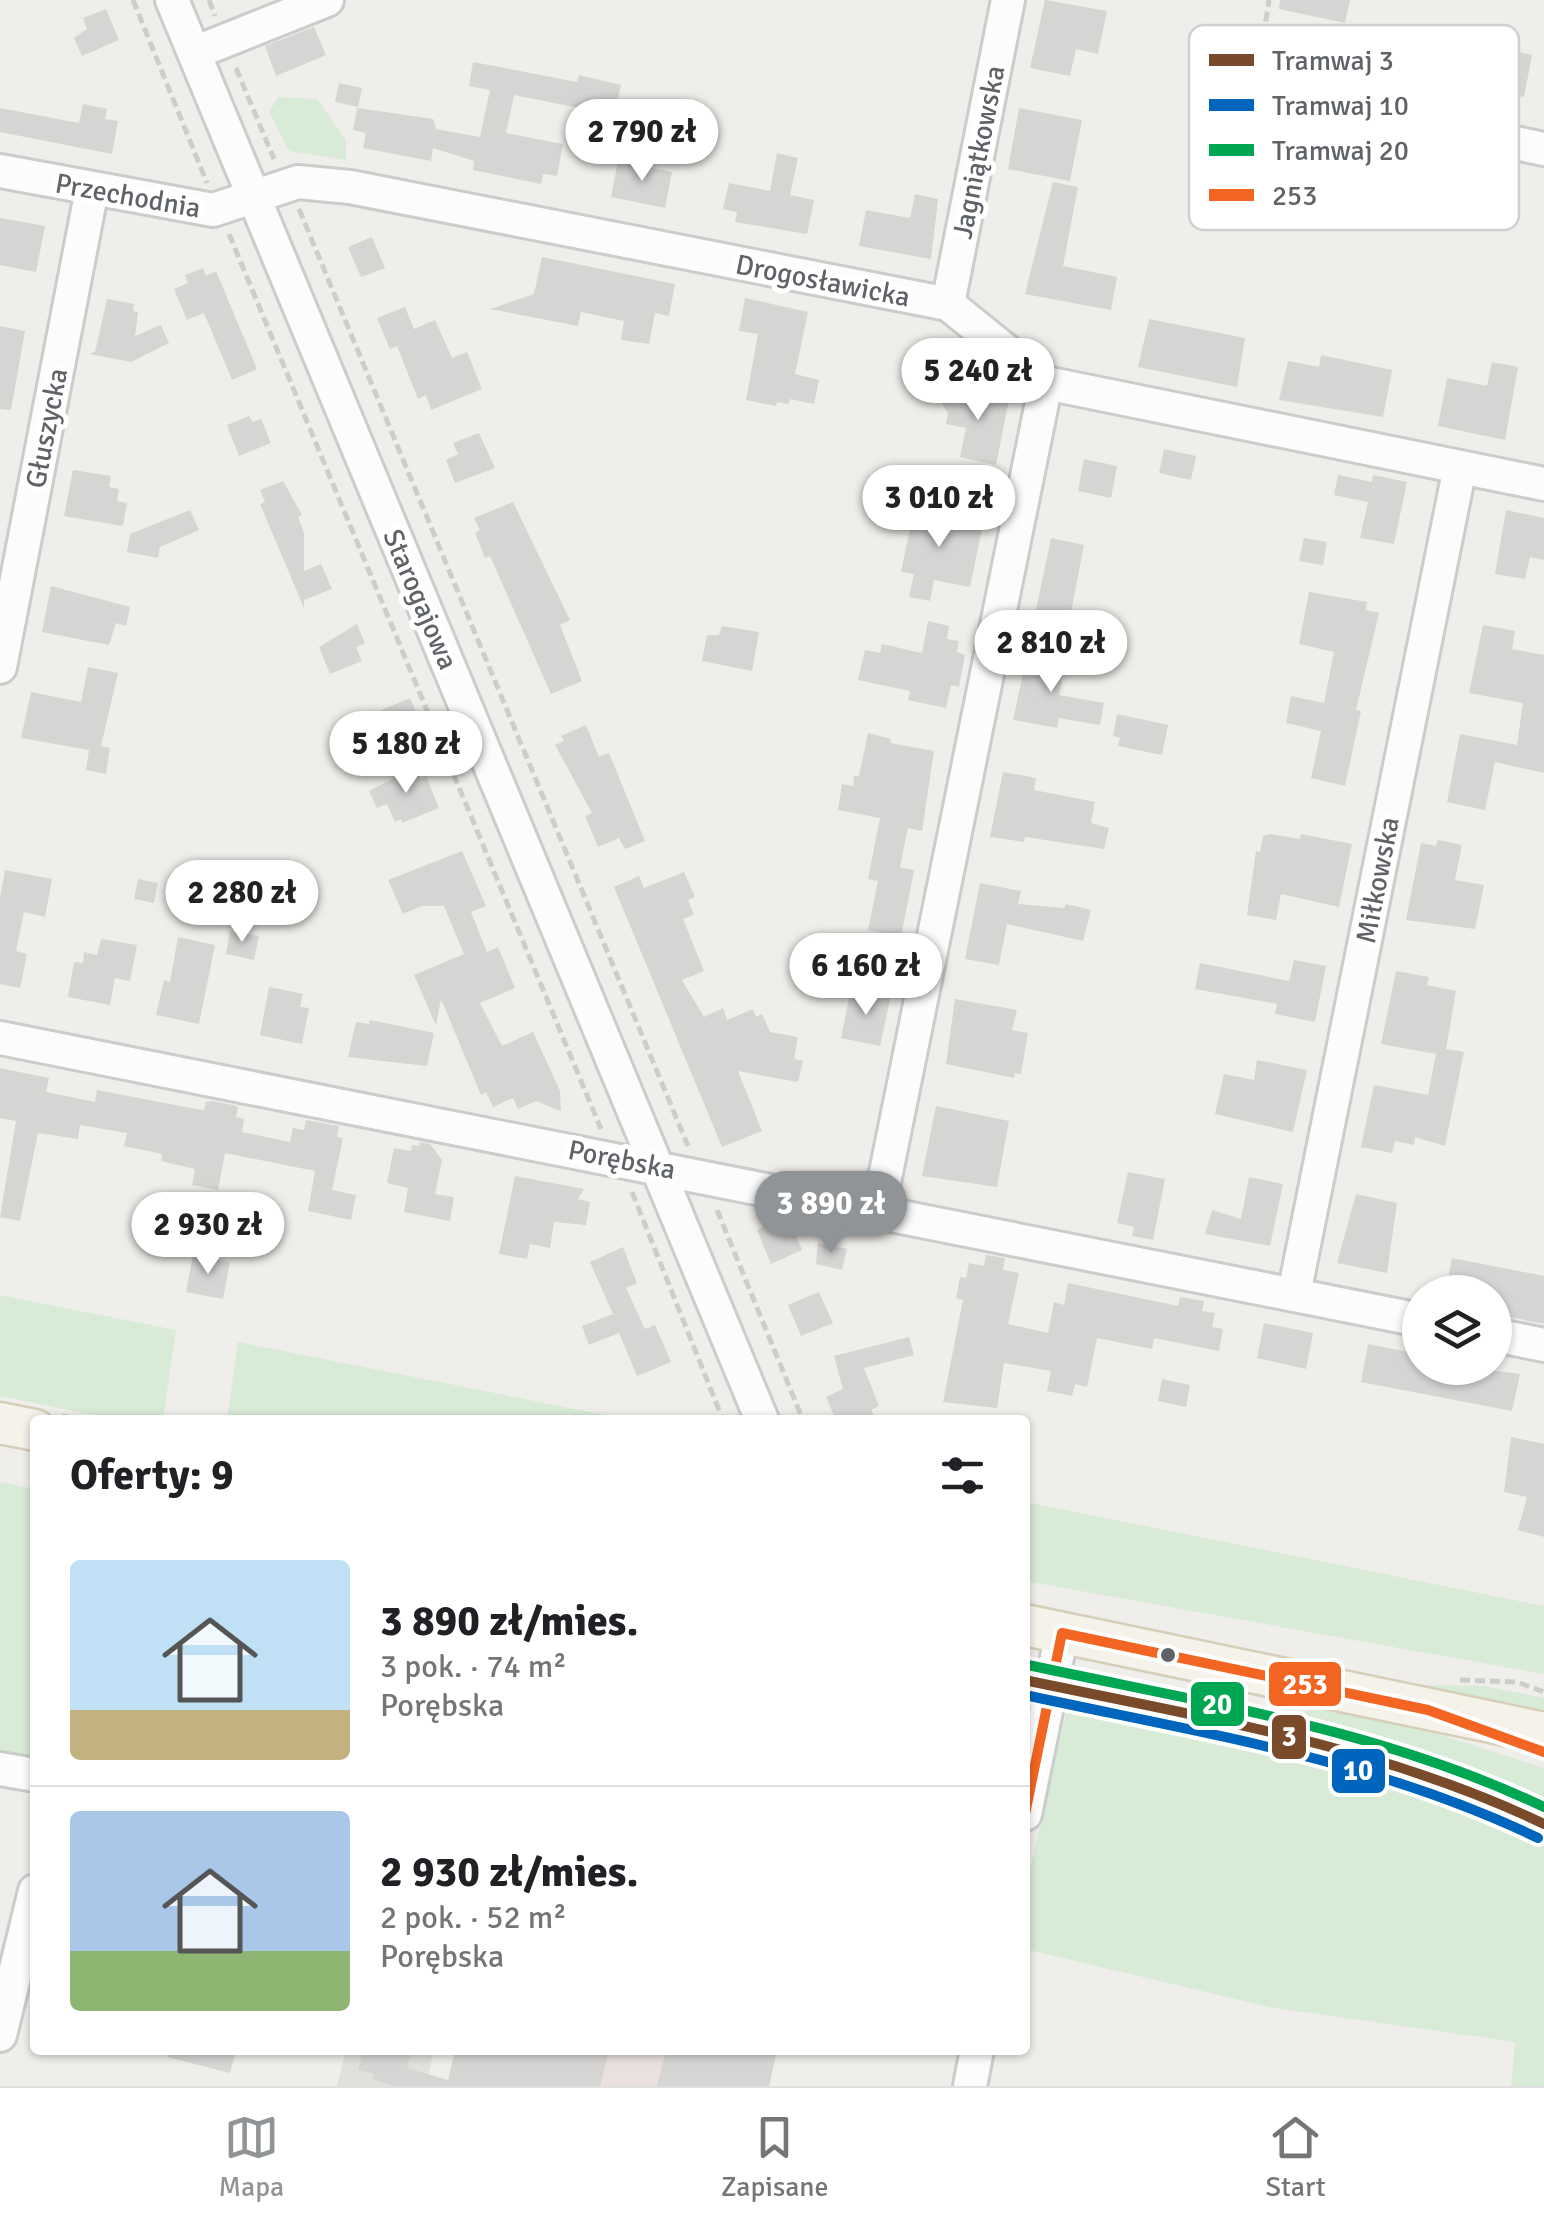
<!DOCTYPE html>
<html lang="pl">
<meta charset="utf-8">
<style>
:root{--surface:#fff;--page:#f2f2f2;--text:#202124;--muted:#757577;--line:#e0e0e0;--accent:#919496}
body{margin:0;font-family:Signika,sans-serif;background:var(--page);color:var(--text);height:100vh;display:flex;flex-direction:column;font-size:38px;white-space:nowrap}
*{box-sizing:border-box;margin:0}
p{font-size:32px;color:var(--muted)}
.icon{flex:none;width:55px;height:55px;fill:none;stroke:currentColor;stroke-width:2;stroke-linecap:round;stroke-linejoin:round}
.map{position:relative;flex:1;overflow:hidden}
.details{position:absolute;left:30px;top:1415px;width:1000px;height:640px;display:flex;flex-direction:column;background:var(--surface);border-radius:10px;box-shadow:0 2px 8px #0004}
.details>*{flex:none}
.fabs{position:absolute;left:1402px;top:1275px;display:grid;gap:20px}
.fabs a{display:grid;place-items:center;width:110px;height:110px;border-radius:50%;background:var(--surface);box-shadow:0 2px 8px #0004;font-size:50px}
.price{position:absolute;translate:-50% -85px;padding:0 22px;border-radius:35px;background:#fff;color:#222;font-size:32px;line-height:65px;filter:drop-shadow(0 2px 5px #0008)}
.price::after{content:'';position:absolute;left:50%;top:60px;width:30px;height:22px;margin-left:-15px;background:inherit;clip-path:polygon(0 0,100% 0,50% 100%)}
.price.current{background:var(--accent);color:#fff}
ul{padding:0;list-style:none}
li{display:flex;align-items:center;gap:30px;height:250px;padding:0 40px}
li+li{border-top:2px solid var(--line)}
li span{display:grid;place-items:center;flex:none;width:280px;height:200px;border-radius:10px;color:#555}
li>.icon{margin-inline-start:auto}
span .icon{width:120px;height:120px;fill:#fffc;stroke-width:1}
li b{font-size:42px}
h2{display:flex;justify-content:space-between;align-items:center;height:120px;padding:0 40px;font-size:42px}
.menu{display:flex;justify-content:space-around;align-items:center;height:140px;border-top:2px solid var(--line);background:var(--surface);font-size:28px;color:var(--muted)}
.menu a{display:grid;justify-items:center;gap:5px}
.menu .current{color:var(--accent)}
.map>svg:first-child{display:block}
.education{fill:#e2e0da}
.medical{fill:#eae0de}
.green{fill:#d8ebd6}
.building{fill:#d6d5d3}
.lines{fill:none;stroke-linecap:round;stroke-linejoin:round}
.minor-casing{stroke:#cbcccc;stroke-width:38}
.major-casing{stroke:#d7ceb8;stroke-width:45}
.path{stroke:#cacfcc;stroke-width:5;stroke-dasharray:10 5;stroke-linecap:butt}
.minor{stroke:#fdfcfc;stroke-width:32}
.major{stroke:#f4f2e9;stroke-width:40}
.bus-1-casing{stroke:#fff;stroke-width:18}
.bus-1{stroke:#f26522;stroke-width:10}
.tram-1-casing{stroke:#fff;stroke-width:18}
.tram-2-casing{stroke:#fff;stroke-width:18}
.tram-3-casing{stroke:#fff;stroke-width:18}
.tram-1{stroke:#7a4b2a;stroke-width:10}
.tram-2{stroke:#0065bd;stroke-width:10}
.tram-3{stroke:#00a651;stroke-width:10}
.bus-dot{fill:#5f6368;stroke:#fff;stroke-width:4}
.labels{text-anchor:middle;stroke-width:10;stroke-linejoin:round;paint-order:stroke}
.street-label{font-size:28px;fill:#5f6368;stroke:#fff}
.key{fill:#fff;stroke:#cfd0d2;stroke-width:2.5}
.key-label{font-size:28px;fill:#5f6368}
.line-badge{stroke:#fff;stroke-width:4}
.badge-label{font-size:28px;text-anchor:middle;font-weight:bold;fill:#fff}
</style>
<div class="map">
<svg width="1544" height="2086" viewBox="0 0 1544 2086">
<rect width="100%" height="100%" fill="#efeeea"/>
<path class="education" d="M 346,2050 L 434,2050 L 426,2086 L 337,2086 Z"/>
<path class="medical" d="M 522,2050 L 716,2050 L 708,2086 L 513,2086 Z"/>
<path class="green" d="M 278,97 L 317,99 L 346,140 L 346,160 L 289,151 L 269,112 Z
M 0,1295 L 176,1330 L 163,1420 L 118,1420 L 0,1396 Z
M 238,1342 L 630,1420 L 227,1420 Z
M 0,1482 L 35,1489 L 35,1767 L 0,1760 Z
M 1025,1502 L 1544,1606 L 1544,1674 L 1025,1581 Z
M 1418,1685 L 1484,1686 L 1544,1698 L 1544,1715 Z
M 1069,1700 L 1299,1745 L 1308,1700 L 1406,1724 L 1544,1768 L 1544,2086 L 1511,2086 L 1515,2042 L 1269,2007 L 1025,1949 L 1025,1892 Z"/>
<path class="building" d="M 1045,0 L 1107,11 L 1098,54 L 1076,49 L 1070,76 L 1030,68 Z
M 1280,0 L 1350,0 L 1345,23 L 1279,9 Z
M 106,9 L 119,40 L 82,56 L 74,38 L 87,29 L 83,18 Z
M 314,27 L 326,55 L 276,76 L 265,46 Z
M 1499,48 L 1532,55 L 1524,97 L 1519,96 L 1517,103 L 1490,98 Z
M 473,62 L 577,82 L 579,75 L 621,85 L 614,115 L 514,95 L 506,133 L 563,144 L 557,176 L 543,174 L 541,184 L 473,170 L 474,161 L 433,148 L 431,161 L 363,148 L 366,133 L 353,130 L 357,108 L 433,119 L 436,129 L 480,137 L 490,90 L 469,86 Z
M 339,83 L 362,88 L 358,107 L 335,102 Z
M 83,104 L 107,109 L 105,119 L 118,121 L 112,154 L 0,132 L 0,108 L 79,123 Z
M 1019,108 L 1082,120 L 1070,181 L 1008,169 Z
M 777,153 L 798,158 L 790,195 L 814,200 L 807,234 L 735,222 L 737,212 L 723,209 L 729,183 L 770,191 Z
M 618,161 L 672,172 L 665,208 L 611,197 Z
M 1053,182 L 1078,187 L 1063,266 L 1117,277 L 1111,310 L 1025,294 Z
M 915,194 L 938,199 L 931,259 L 859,246 L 866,210 L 910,218 Z
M 0,218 L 45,226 L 36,272 L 0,265 Z
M 372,237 L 385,268 L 361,277 L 348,247 Z
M 542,257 L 675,284 L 669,316 L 655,313 L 649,344 L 621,340 L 624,321 L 581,312 L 578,326 L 490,309 L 534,294 Z
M 203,268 L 206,276 L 216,271 L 257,369 L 232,380 L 204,313 L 187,320 L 174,289 L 188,283 L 185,275 Z
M 745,298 L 808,312 L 795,374 L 819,380 L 814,404 L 790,399 L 789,404 L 777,402 L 776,406 L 746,400 L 758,334 L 739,331 Z
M 107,299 L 134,304 L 133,311 L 138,312 L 135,336 L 161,325 L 169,343 L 131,362 L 89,354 L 95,352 Z
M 405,307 L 414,329 L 435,320 L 452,358 L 467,352 L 482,389 L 431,410 L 426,395 L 418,399 L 397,346 L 390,349 L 377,318 Z
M 1149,319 L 1245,338 L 1237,387 L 1138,367 Z
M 0,326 L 25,331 L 11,410 L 0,409 Z
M 1321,355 L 1392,370 L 1383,417 L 1279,400 L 1288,361 L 1319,367 Z
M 1492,362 L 1518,367 L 1505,440 L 1438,426 L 1447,378 L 1487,386 Z
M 953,387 L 1009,399 L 996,465 L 960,457 L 966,428 L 946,424 L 948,413 L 942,404 L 951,397 Z
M 249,416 L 253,422 L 261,419 L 271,443 L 239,456 L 227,425 Z
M 479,433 L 495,468 L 455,483 L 446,460 L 458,454 L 453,443 Z
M 1164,449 L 1196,456 L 1191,480 L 1159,473 Z
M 1084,459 L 1117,466 L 1111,498 L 1078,491 Z
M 73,470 L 111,476 L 109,487 L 119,489 L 117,501 L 127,503 L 123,526 L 64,516 Z
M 1338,475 L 1372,482 L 1373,475 L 1407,482 L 1394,544 L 1360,538 L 1368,502 L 1334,495 Z
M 283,481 L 302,515 L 298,517 L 304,533 L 304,571 L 321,564 L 332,589 L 304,600 L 304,608 L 260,504 L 265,502 L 260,490 Z
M 916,499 L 938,503 L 936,514 L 983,524 L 970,587 L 934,580 L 930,601 L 909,597 L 914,574 L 901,572 Z
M 513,502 L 570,620 L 560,625 L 582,681 L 551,694 L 490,556 L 485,558 L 475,533 L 480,530 L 474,518 Z
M 190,510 L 199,530 L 160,547 L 158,558 L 127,552 L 130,534 Z
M 1506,510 L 1544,518 L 1544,560 L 1530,557 L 1525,579 L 1495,574 Z
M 1051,538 L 1084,545 L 1070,617 L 1036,610 Z
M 1304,538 L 1327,542 L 1323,565 L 1299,561 Z
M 51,586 L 130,607 L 126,626 L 116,623 L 109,645 L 42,632 Z
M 1309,592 L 1367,602 L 1366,610 L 1379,613 L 1356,710 L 1361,711 L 1345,786 L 1311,778 L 1321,731 L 1286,723 L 1291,696 L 1324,703 L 1334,652 L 1299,644 Z
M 928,621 L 949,626 L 947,639 L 959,641 L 957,652 L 965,655 L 959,687 L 951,685 L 946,708 L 908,700 L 910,691 L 858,680 L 865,650 L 880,653 L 882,644 L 922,653 Z
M 357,624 L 365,643 L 356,647 L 362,661 L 330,674 L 319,647 Z
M 1483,625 L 1515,631 L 1512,649 L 1544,655 L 1544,773 L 1495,762 L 1485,810 L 1447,802 L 1460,734 L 1517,745 L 1523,703 L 1469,693 Z
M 722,626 L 759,632 L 752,671 L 702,661 L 707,635 L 719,635 Z
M 1028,650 L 1066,657 L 1059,695 L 1104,703 L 1100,725 L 1059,718 L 1057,728 L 1013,720 Z
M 88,667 L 118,673 L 101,746 L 110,748 L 106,774 L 86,770 L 89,750 L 21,738 L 31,692 L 81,702 Z
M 410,698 L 423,728 L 389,743 L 377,712 Z
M 1117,714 L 1168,725 L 1162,755 L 1118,746 L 1120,738 L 1113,736 Z
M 586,725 L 599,757 L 609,753 L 645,841 L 625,849 L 619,838 L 598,847 L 585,816 L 592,813 L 555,745 L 564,741 L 561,736 Z
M 868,733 L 891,739 L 890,743 L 934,751 L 922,831 L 908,828 L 900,867 L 914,870 L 901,937 L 868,930 L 878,881 L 868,879 L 880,818 L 838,810 L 842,784 L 853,786 L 854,776 L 859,776 Z
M 416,767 L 421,779 L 426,776 L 439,808 L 402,823 L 401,819 L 395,822 L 387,804 L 377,808 L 369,791 Z
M 1003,772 L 1036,778 L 1034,790 L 1095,802 L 1091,823 L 1109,828 L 1104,849 L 1025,837 L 1024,842 L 990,837 Z
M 1270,834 L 1300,839 L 1301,834 L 1352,844 L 1339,907 L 1281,894 L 1276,920 L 1247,915 L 1256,851 L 1260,852 L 1263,836 Z
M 1438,840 L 1462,845 L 1455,880 L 1484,885 L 1475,929 L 1406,920 L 1421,843 L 1436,846 Z
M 462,851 L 486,906 L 471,912 L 487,952 L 498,947 L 515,988 L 480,1003 L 502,1046 L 533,1032 L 560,1091 L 561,1111 L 536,1101 L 518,1109 L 513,1098 L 493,1107 L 486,1092 L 481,1095 L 441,999 L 436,1025 L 414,975 L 464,954 L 444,906 L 422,906 L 403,914 L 388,880 Z
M 5,870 L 52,879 L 45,917 L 24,912 L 16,951 L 27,954 L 20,988 L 0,984 L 0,897 Z
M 684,872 L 695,897 L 688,900 L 694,915 L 683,919 L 704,971 L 682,980 L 704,1017 L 723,1008 L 727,1020 L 753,1009 L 756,1017 L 762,1014 L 770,1032 L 798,1037 L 794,1059 L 803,1061 L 798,1082 L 738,1071 L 762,1131 L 722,1147 L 614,887 L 639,876 L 644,888 Z
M 138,879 L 158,883 L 154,903 L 134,899 Z
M 980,883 L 1021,891 L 1018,904 L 1064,908 L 1066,904 L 1091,910 L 1083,941 L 1007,924 L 999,965 L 965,959 Z
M 230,931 L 259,936 L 254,960 L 226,954 Z
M 178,937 L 215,945 L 199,1024 L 156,1015 L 164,980 L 170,982 Z
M 805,937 L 826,941 L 822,963 L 800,959 Z
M 101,939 L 137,945 L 130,981 L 115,978 L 110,1005 L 68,997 L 74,962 L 83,963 L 84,952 L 97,955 Z
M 1294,960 L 1326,966 L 1315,1022 L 1275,1014 L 1277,1004 L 1195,989 L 1200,963 L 1289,981 Z
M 1396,971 L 1429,977 L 1427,985 L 1456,991 L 1446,1049 L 1464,1052 L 1445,1146 L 1415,1137 L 1414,1145 L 1395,1141 L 1392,1153 L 1361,1147 L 1374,1085 L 1428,1095 L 1436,1054 L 1381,1044 Z
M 269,987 L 303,994 L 300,1007 L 309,1008 L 302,1044 L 260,1035 Z
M 868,990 L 891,995 L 880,1046 L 841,1038 L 850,993 L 867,996 Z
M 955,999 L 1017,1010 L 1012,1030 L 1028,1033 L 1021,1074 L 1015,1073 L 1014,1078 L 946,1064 Z
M 370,1020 L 434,1033 L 427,1066 L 348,1057 L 356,1022 L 369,1024 Z
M 1257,1060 L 1307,1070 L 1293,1132 L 1215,1114 L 1224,1074 L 1254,1080 Z
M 0,1068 L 49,1078 L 46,1092 L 95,1102 L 97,1090 L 196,1109 L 204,1110 L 206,1102 L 212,1101 L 233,1105 L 238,1107 L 236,1117 L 244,1119 L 242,1132 L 290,1142 L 293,1128 L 304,1130 L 306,1120 L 339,1126 L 337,1137 L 343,1138 L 332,1190 L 356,1195 L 351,1220 L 308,1211 L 315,1171 L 225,1153 L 218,1190 L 192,1185 L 195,1169 L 161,1161 L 162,1154 L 124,1146 L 127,1133 L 80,1125 L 78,1139 L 38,1133 L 20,1221 L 0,1217 L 16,1121 L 0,1118 Z
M 936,1106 L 1009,1121 L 997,1187 L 922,1176 Z
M 420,1142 L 430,1144 L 442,1160 L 435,1194 L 454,1197 L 450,1221 L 404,1212 L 408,1188 L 387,1183 L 394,1148 L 411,1151 L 412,1145 L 419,1146 Z
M 1128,1172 L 1165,1179 L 1153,1240 L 1132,1236 L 1134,1227 L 1117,1223 Z
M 515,1176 L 584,1189 L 578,1199 L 590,1202 L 586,1225 L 554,1222 L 550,1248 L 530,1244 L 527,1259 L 499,1254 Z
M 1249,1177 L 1283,1184 L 1270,1246 L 1205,1234 L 1212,1210 L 1241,1219 Z
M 1356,1194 L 1397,1203 L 1387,1273 L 1337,1263 Z
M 788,1216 L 802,1250 L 771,1264 L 757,1230 Z
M 818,1243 L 847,1249 L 842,1270 L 816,1264 Z
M 623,1247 L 637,1283 L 626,1288 L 645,1329 L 655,1325 L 671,1362 L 637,1376 L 619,1333 L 589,1345 L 582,1326 L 613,1314 L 590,1262 Z
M 193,1255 L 230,1262 L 223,1299 L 186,1292 Z
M 986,1255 L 1005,1258 L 1003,1270 L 1019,1273 L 1008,1324 L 1048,1333 L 1054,1302 L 1064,1305 L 1068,1283 L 1178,1306 L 1180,1297 L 1204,1301 L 1202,1311 L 1215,1313 L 1212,1327 L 1223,1329 L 1219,1351 L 1154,1338 L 1152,1349 L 1097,1338 L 1087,1387 L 1075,1384 L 1072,1396 L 1047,1391 L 1051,1371 L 1004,1363 L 997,1408 L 943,1402 L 963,1300 L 956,1298 L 960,1277 L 966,1278 L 969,1263 L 984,1266 Z
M 1452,1258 L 1544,1276 L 1544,1324 L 1495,1314 L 1495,1292 L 1446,1288 Z
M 819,1292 L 833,1323 L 801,1336 L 788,1305 Z
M 1264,1323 L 1313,1333 L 1306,1369 L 1257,1358 Z
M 909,1337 L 914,1355 L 864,1368 L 879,1406 L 871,1410 L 876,1420 L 836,1420 L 826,1397 L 843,1389 L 834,1356 Z
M 1368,1344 L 1418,1354 L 1415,1367 L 1470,1378 L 1472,1368 L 1520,1374 L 1512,1411 L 1361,1382 Z
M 1162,1379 L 1190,1385 L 1186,1407 L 1158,1401 Z
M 1511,1437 L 1544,1444 L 1544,1537 L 1518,1530 L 1527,1497 L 1504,1492 Z
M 168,2050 L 236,2050 L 230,2073 L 167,2057 Z
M 363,2050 L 411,2050 L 407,2068 L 448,2080 L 455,2050 L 609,2050 L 600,2086 L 395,2086 L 373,2080 L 374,2074 L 358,2070 Z
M 666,2050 L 777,2050 L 769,2086 L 657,2086 Z"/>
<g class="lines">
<defs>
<path id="minor" d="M 172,0 L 762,1420
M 194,53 L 327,0
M 1269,92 L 1544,149
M 0,171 L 213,210 L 298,182 L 350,187 L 948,304 L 1046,383 L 1544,484
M 948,304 L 1008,0
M 0,667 L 92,189
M 0,1038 L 1420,1320
M 878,1212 L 1046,383
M 1294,1294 L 1460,467
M 1495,1335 L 1544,1345
M 0,1769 L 35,1775
M 1025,1814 L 1062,1633
M 0,2035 L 35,1891
M 970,2086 L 977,2050"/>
<path id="major" d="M 0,1423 L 35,1430
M 1025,1625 L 1544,1733"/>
</defs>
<use href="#minor" class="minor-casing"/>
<use href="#major" class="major-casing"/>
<path class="path" d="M 133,0 L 207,183
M 209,0 L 215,16
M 1259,66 L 1269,0
M 236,68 L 274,159
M 299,209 L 688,1146
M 229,234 L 601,1129
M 632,1192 L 723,1420
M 717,1210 L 803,1420
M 62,1416 L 81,1420
M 1460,1680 L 1517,1682 L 1544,1692"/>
<use href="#minor" class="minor"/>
<use href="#major" class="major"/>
<defs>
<path id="bus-1" d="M 1062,1633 L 1428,1710 L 1544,1752
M 1025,1814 L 1062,1633"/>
</defs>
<use href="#bus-1" class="bus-1-casing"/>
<use href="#bus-1" class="bus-1"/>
<defs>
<path id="tram-1" d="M 1025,1680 C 1203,1718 1379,1745 1544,1824"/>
<path id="tram-2" d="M 1025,1695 C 1200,1733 1374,1759 1538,1838"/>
<path id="tram-3" d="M 1028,1665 C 1204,1703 1380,1729 1544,1807"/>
</defs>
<use href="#tram-1" class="tram-1-casing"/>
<use href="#tram-2" class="tram-2-casing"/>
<use href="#tram-3" class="tram-3-casing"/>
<use href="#tram-1" class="tram-1"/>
<use href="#tram-2" class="tram-2"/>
<use href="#tram-3" class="tram-3"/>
</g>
<circle class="bus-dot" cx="1168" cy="1655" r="9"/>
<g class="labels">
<g class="street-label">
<text transform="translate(978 152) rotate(-79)" y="10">Jagniątkowska</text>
<text transform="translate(128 195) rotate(10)" y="10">Przechodnia</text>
<text transform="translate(823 280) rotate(11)" y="10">Drogosławicka</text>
<text transform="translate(46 428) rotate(-79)" y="10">Głuszycka</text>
<text transform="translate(421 599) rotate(67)" y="10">Starogajowa</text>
<text transform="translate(1377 880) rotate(-79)" y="10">Miłkowska</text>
<text transform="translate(622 1159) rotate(11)" y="10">Porębska</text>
</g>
</g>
<rect x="1189" y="25" width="330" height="205" rx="15" class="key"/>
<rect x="1209" y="54" width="45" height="12" fill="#7a4b2a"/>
<rect x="1209" y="99" width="45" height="12" fill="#0065bd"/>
<rect x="1209" y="144" width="45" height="12" fill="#00a651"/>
<rect x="1209" y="189" width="45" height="12" fill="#f26522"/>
<g class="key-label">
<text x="1272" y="70">Tramwaj 3</text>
<text x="1272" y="115">Tramwaj 10</text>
<text x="1272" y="160">Tramwaj 20</text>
<text x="1272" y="205">253</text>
</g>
<g class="line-badge">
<rect x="1267" y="1660" width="76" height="48" rx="10" fill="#f26522"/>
<rect x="1189" y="1680" width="57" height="48" rx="10" fill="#00a651"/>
<rect x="1270" y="1713" width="38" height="48" rx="10" fill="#7a4b2a"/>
<rect x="1330" y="1747" width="57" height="48" rx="10" fill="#0065bd"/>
</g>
<g class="badge-label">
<text x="1305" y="1694">253</text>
<text x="1217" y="1714">20</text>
<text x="1289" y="1746">3</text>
<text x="1358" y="1780">10</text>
</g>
</svg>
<div class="fabs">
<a><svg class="icon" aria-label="layers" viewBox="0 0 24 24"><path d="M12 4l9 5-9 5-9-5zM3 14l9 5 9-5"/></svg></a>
</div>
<b class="price" style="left:642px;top:184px">2 790 zł</b>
<b class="price" style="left:978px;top:423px">5 240 zł</b>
<b class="price" style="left:939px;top:550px">3 010 zł</b>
<b class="price" style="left:1051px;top:695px">2 810 zł</b>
<b class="price" style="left:406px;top:796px">5 180 zł</b>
<b class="price" style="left:242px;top:945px">2 280 zł</b>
<b class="price" style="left:866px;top:1018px">6 160 zł</b>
<b class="price current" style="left:831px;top:1256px">3 890 zł</b>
<b class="price" style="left:208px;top:1277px">2 930 zł</b>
<section class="details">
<h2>Oferty: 9<svg class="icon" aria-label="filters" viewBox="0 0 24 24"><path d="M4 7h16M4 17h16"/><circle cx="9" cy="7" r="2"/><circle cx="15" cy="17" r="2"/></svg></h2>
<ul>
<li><span style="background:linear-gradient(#bfe0f5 75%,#c2b280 0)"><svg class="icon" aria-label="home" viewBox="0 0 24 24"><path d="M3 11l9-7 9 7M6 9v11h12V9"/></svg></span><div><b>3 890 zł/mies.</b><p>3 pok. · 74 m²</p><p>Porębska</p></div></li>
<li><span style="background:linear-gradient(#a9c7e8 70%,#8fb573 0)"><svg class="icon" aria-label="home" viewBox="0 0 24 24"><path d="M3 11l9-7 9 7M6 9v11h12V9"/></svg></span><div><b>2 930 zł/mies.</b><p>2 pok. · 52 m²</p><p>Porębska</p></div></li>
</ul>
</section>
</div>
<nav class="menu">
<a class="current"><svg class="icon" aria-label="map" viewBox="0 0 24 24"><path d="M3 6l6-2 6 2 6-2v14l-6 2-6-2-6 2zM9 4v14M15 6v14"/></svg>Mapa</a>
<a><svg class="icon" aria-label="saved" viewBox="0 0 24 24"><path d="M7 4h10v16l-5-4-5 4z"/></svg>Zapisane</a>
<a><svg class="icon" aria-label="home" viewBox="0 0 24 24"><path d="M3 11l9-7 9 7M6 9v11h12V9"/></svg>Start</a>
</nav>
